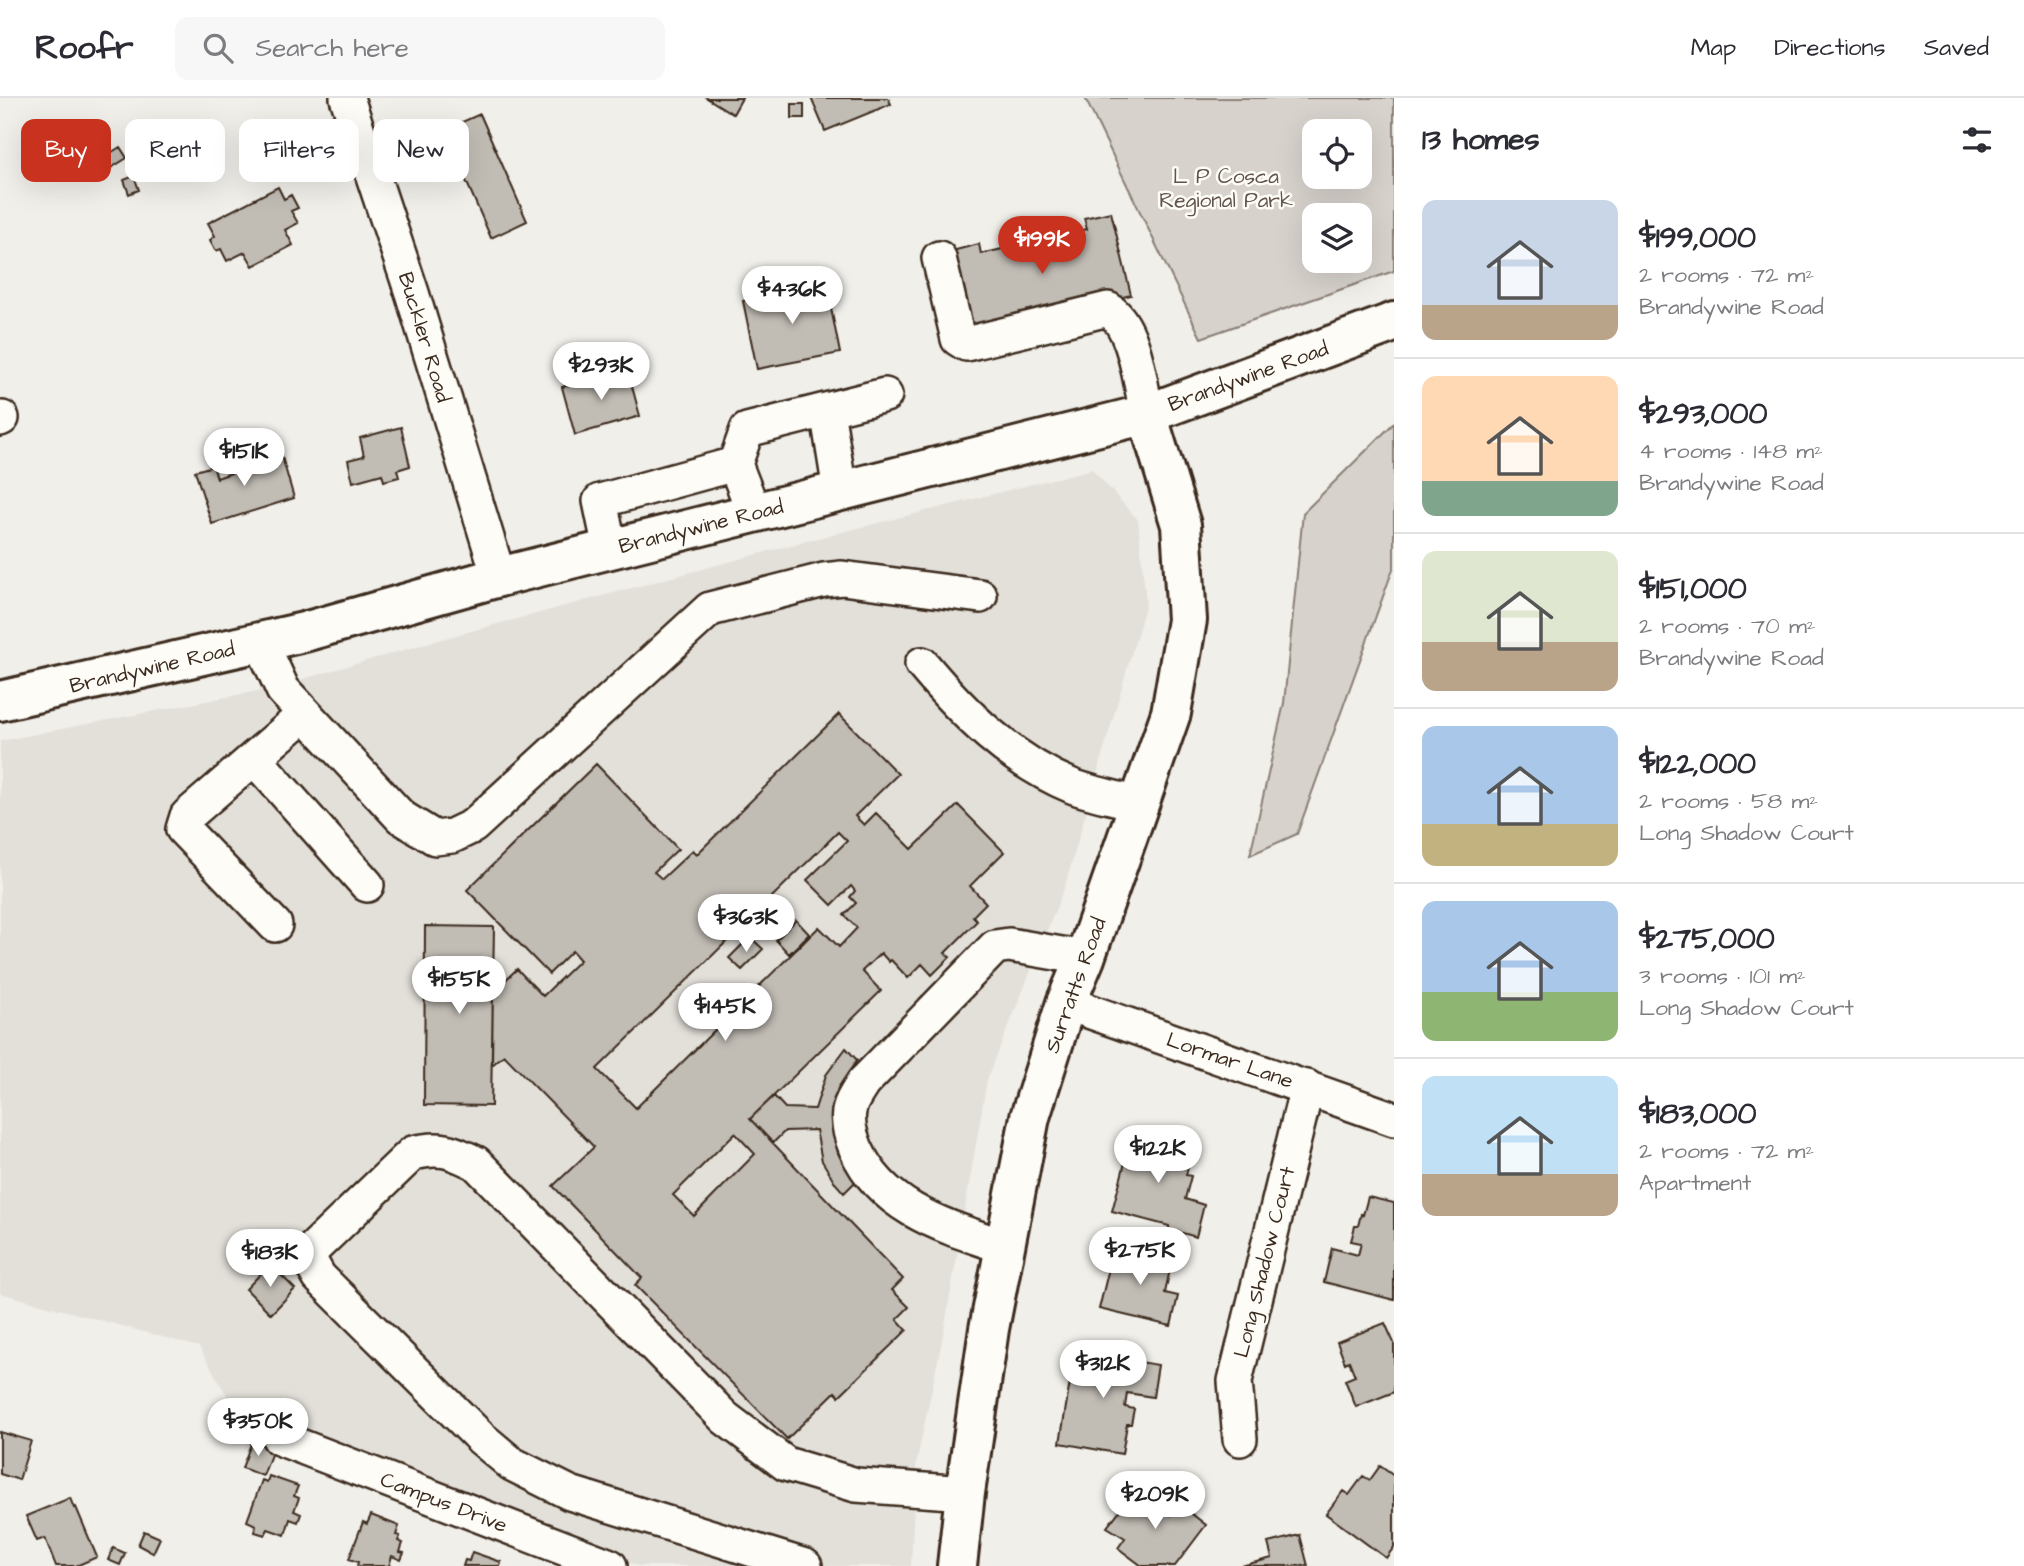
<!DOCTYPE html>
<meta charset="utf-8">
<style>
:root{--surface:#fff;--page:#f7f7f7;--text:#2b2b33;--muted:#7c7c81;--line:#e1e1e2;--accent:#c8321e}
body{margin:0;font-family:"Architects Daughter",sans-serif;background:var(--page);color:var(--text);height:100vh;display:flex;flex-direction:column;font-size:26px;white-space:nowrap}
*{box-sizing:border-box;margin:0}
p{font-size:23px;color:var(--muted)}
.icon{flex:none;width:38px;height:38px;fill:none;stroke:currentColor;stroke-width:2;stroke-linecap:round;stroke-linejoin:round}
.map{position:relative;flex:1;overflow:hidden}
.sheet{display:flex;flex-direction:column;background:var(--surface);width:630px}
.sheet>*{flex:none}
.guide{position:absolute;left:21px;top:21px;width:665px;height:63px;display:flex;gap:14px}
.controls{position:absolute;left:1302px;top:21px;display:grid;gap:14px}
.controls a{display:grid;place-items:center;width:70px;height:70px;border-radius:14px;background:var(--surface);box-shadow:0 7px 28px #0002;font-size:35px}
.price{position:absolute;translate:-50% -60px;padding:0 16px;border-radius:24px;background:#fff;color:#222;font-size:23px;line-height:46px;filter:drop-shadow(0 2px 4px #0008)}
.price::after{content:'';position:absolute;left:50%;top:42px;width:21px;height:16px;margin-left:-10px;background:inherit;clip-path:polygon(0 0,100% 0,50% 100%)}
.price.active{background:var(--accent);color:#fff}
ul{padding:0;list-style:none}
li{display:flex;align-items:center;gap:21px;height:175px;padding:0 28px}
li+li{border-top:2px solid var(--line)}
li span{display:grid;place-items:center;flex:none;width:196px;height:140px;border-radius:14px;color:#555}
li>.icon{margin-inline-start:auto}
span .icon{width:84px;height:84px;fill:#fffc;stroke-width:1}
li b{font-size:30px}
h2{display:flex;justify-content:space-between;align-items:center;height:84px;padding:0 28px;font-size:30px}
.chip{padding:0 24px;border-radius:14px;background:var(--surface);box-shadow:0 7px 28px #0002;font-size:24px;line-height:63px}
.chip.active{background:var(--accent);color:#fff}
header{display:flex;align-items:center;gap:42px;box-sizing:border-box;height:98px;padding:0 35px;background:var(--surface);border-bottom:2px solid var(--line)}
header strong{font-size:33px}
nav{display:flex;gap:38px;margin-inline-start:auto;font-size:24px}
.search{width:490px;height:63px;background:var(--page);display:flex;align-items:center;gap:18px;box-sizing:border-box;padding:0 24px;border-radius:14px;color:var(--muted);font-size:26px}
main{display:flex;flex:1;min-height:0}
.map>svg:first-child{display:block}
.built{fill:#e3e0da}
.green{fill:#d7d2cc;stroke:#897e75;stroke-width:2;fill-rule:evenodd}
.building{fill:#c1bcb4;stroke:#3b2a1e;stroke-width:2;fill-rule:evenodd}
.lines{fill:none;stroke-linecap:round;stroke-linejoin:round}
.minor-casing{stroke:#3b2a1e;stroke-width:38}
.major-casing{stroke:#3b2a1e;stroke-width:44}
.minor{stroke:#fdfcf7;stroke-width:33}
.major{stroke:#fdfcf7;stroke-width:38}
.labels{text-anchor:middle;stroke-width:5;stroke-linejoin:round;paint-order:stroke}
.park-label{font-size:21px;fill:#62544a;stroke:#fdfcf7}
.street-label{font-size:21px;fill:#3b2a1e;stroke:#fdfcf7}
</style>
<header>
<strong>Roofr</strong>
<div class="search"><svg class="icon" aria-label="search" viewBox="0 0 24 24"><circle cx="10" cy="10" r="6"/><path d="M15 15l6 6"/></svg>Search here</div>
<nav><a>Map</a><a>Directions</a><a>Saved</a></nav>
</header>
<main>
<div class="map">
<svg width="1394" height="1468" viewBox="0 0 1394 1468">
<rect width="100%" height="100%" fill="#f1efea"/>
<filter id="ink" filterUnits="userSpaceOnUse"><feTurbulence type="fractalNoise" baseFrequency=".0143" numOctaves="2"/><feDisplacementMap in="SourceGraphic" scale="14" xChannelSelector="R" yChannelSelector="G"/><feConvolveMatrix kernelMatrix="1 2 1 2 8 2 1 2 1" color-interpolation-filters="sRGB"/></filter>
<g filter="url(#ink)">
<path class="built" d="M 1092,371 L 1138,422 L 1146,505 L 1065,788 L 987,982 L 944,1233 L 916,1367 L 911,1468 L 638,1468 L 236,1313 L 199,1249 L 0,1195 L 0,643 L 268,591 L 442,541 L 795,446 Z"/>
<path class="green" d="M 1085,0 L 1394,0 L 1394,173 L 1201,240 ZM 1314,33 L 1360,33 L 1360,79 L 1314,79 ZM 1314,117 L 1360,117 L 1360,163 L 1314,163 Z
M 1394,325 L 1394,468 L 1297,736 L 1250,757 L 1284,605 L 1303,415 Z"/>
<path class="building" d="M 707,0 L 742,0 L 733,16 Z
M 811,0 L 888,0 L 891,6 L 825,33 Z
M 792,6 L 804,6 L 804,20 L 792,20 Z
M 480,16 L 527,123 L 491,140 L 444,32 Z
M 120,49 L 127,60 L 103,75 L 96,64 Z
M 134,78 L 139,92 L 129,96 L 124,82 Z
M 278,89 L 284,101 L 291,97 L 298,110 L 291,113 L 298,125 L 285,132 L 293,147 L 253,168 L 245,154 L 227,163 L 221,151 L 216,153 L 210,142 L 215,138 L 208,125 Z
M 1111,114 L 1131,197 L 972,236 L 952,153 L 979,146 L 981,156 L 1087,131 L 1084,120 Z
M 826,185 L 840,255 L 757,271 L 743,203 Z
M 627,270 L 640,318 L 575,337 L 562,289 Z
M 401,329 L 410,368 L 397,372 L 399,379 L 384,383 L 382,376 L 353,384 L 348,362 L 364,358 L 360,340 Z
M 247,354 L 252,369 L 282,359 L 294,400 L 212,426 L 195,373 L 213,368 L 217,380 L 234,374 L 230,359 Z
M 839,616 L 898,676 L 855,718 L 864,727 L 876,715 L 912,751 L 958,707 L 1004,754 L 970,788 L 986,805 L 973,818 L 977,823 L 945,855 L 950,859 L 932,877 L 922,866 L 908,880 L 891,862 L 889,864 L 881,855 L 862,873 L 881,893 L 750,1021 L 903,1181 L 892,1192 L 909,1209 L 897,1221 L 907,1232 L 839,1298 L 835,1294 L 787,1341 L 635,1187 L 642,1180 L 553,1088 L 594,1049 L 504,957 L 492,967 L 493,888 L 496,891 L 517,871 L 543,898 L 580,862 L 572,853 L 549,876 L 467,792 L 596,666 L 678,751 L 654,774 L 662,781 L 693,752 L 697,756 ZM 838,734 L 847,743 L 807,782 L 832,807 L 851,788 L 855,793 L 850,799 L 856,805 L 844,817 L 857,830 L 839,849 L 819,829 L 636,1010 L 597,971 ZM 735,1035 L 755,1056 L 694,1118 L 673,1097 Z
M 796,822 L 809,836 L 789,856 L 776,842 Z
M 425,828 L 494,829 L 491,1008 L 424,1007 Z
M 750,839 L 763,851 L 742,872 L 729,860 Z
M 846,950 L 857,962 L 838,990 L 833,1006 L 832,1023 L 838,1055 L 856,1083 L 844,1095 L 836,1086 L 822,1063 L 816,1032 L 785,1033 L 773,1045 L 750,1021 L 774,998 L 785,1010 L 815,1011 L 826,977 Z
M 1133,1035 L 1193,1051 L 1186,1077 L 1191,1078 L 1185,1101 L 1204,1107 L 1196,1139 L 1169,1131 L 1169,1128 L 1112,1113 Z
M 1368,1099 L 1394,1105 L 1394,1202 L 1324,1184 L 1332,1150 L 1358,1157 L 1361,1145 L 1351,1143 L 1355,1128 L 1358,1128 L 1361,1116 L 1363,1117 Z
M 1129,1146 L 1173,1157 L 1165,1195 L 1178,1198 L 1171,1228 L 1099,1211 L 1111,1162 L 1124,1165 Z
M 270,1166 L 295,1191 L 271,1216 L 246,1191 Z
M 1385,1225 L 1394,1245 L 1394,1294 L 1356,1309 L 1345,1282 L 1355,1278 L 1349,1263 L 1345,1265 L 1337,1244 Z
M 1075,1253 L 1158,1267 L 1153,1299 L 1127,1295 L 1125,1309 L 1134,1311 L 1131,1326 L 1127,1326 L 1122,1356 L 1060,1345 Z
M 0,1334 L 31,1343 L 19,1382 L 0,1376 Z
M 252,1343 L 273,1351 L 263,1378 L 242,1370 Z
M 1380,1368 L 1394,1378 L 1394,1449 L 1386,1460 L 1326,1416 L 1343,1393 L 1349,1397 L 1363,1378 L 1370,1382 Z
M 269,1378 L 298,1388 L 294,1398 L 299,1400 L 294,1413 L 301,1416 L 298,1424 L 290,1421 L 285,1437 L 268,1431 L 265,1437 L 255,1434 L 256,1427 L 247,1423 L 262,1382 L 267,1384 Z
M 1137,1390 L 1152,1401 L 1149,1405 L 1155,1409 L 1157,1406 L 1171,1417 L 1179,1406 L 1206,1427 L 1175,1468 L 1142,1468 L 1118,1450 L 1125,1440 L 1107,1429 Z
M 70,1400 L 74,1410 L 76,1409 L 97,1459 L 76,1468 L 56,1468 L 45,1440 L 37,1443 L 26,1418 Z
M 371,1417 L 399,1428 L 396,1437 L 400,1438 L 398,1443 L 403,1445 L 400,1454 L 404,1455 L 401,1462 L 392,1458 L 389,1468 L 357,1468 L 358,1464 L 349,1461 L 363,1424 L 367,1426 Z
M 144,1433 L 160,1440 L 153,1455 L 138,1447 Z
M 1300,1437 L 1308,1468 L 1241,1468 L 1272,1460 L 1268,1445 Z
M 113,1450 L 125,1455 L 120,1467 L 108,1462 Z
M 472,1454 L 501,1464 L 500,1468 L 463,1468 L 465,1462 L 469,1463 Z"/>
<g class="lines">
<defs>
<path id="minor" d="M 347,0 L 412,195 L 499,479
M 939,160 L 958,241 L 966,246 L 1108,211 C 1135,228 1140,285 1147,316
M 827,312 L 840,393
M 0,321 L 2,320
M 735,366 L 747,332 L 885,297
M 610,451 L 600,403 L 735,366 L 754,415
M 261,544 L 283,592 L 401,719 L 435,740 L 452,738 L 473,728 L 710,511 L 824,482 L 842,480 L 980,498
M 922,566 C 963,615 1011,663 1072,688 C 1093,696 1117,700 1139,706
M 254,660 L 367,787
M 275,827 L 183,731 L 187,718 L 305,616
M 1066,905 L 1394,1021
M 1005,1149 C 947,1129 883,1112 856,1051 C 851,1039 846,1022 850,1009 C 852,1001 859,992 863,985 L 995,849 L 1009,847 L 1085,860
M 279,1340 L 610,1468
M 1240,1341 L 1235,1283 L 1307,989
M 805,1468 L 570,1395 L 512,1366 L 481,1340 L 319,1179 L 309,1161 L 314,1150 L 413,1055 C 440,1048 451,1053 476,1065 L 725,1320 L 786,1366 L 856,1387 L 965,1395"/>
<path id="major" d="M 0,603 L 304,534 L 499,479 L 1147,316 L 1394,224
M 957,1468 L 965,1395 L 989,1231 L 1030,1019 L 1066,905 L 1085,860 L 1171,615 L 1187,522 L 1181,427 L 1147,316"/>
</defs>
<use href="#minor" class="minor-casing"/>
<use href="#major" class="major-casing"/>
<use href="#minor" class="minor"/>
<use href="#major" class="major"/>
</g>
</g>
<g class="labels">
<g class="park-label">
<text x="1226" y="85">L P Cosca<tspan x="1226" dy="24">Regional Park</tspan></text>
</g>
<g class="street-label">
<text transform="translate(425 239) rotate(73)" y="7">Buckler Road</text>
<text transform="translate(1248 278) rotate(-20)" y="7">Brandywine Road</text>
<text transform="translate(701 428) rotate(-14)" y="7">Brandywine Road</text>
<text transform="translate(152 569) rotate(-13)" y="7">Brandywine Road</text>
<text transform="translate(1075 887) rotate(-70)" y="7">Surratts Road</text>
<text transform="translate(1230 962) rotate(19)" y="7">Lormar Lane</text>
<text transform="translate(1264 1164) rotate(-76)" y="7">Long Shadow Court</text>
<text transform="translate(444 1404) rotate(21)" y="7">Campus Drive</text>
</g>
</g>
</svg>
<div class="controls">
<a><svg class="icon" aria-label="locate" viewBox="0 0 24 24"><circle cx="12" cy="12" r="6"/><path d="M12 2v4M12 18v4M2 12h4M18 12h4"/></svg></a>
<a><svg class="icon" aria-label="layers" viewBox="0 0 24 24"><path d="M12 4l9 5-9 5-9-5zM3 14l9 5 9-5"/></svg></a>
</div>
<b class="price active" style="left:1042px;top:178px">$199K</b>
<b class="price" style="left:792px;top:228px">$436K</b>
<b class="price" style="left:601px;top:304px">$293K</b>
<b class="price" style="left:244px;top:390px">$151K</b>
<b class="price" style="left:746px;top:856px">$363K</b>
<b class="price" style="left:459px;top:918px">$155K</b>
<b class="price" style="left:725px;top:945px">$145K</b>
<b class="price" style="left:1158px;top:1087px">$122K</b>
<b class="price" style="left:1140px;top:1189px">$275K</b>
<b class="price" style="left:270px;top:1191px">$183K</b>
<b class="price" style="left:1103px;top:1302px">$312K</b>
<b class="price" style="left:258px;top:1360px">$350K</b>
<b class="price" style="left:1155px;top:1433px">$209K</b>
<div class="guide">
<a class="chip active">Buy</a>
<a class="chip">Rent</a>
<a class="chip">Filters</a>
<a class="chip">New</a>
</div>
</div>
<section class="sheet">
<h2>13 homes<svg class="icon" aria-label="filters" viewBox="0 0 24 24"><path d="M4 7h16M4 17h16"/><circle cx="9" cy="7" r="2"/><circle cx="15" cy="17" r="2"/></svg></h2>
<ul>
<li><span style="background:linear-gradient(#c9d6e8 75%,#b9a48a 0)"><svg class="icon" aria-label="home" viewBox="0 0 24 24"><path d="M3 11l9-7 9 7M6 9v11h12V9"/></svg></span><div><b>$199,000</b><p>2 rooms · 72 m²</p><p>Brandywine Road</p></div></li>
<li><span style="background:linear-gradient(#ffd9b3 75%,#7fa58c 0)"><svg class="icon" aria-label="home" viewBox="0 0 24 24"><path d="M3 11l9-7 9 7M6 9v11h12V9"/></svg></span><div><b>$293,000</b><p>4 rooms · 148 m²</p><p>Brandywine Road</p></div></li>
<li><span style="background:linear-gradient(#dfe7d0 65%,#b9a48a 0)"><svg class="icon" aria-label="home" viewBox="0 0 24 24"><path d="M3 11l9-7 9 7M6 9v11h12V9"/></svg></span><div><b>$151,000</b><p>2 rooms · 70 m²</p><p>Brandywine Road</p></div></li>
<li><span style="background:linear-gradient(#a9c7e8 70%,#c2b280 0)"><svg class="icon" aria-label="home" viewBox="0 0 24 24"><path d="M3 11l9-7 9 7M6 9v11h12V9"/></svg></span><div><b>$122,000</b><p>2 rooms · 58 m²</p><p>Long Shadow Court</p></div></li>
<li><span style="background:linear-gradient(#a9c7e8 65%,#8fb573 0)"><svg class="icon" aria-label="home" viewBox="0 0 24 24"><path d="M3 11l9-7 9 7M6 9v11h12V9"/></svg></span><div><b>$275,000</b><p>3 rooms · 101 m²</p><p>Long Shadow Court</p></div></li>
<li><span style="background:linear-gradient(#bfe0f5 70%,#b9a48a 0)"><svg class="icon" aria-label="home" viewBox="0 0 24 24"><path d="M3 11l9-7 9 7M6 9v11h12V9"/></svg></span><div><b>$183,000</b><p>2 rooms · 72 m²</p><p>Apartment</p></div></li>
</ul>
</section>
</main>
